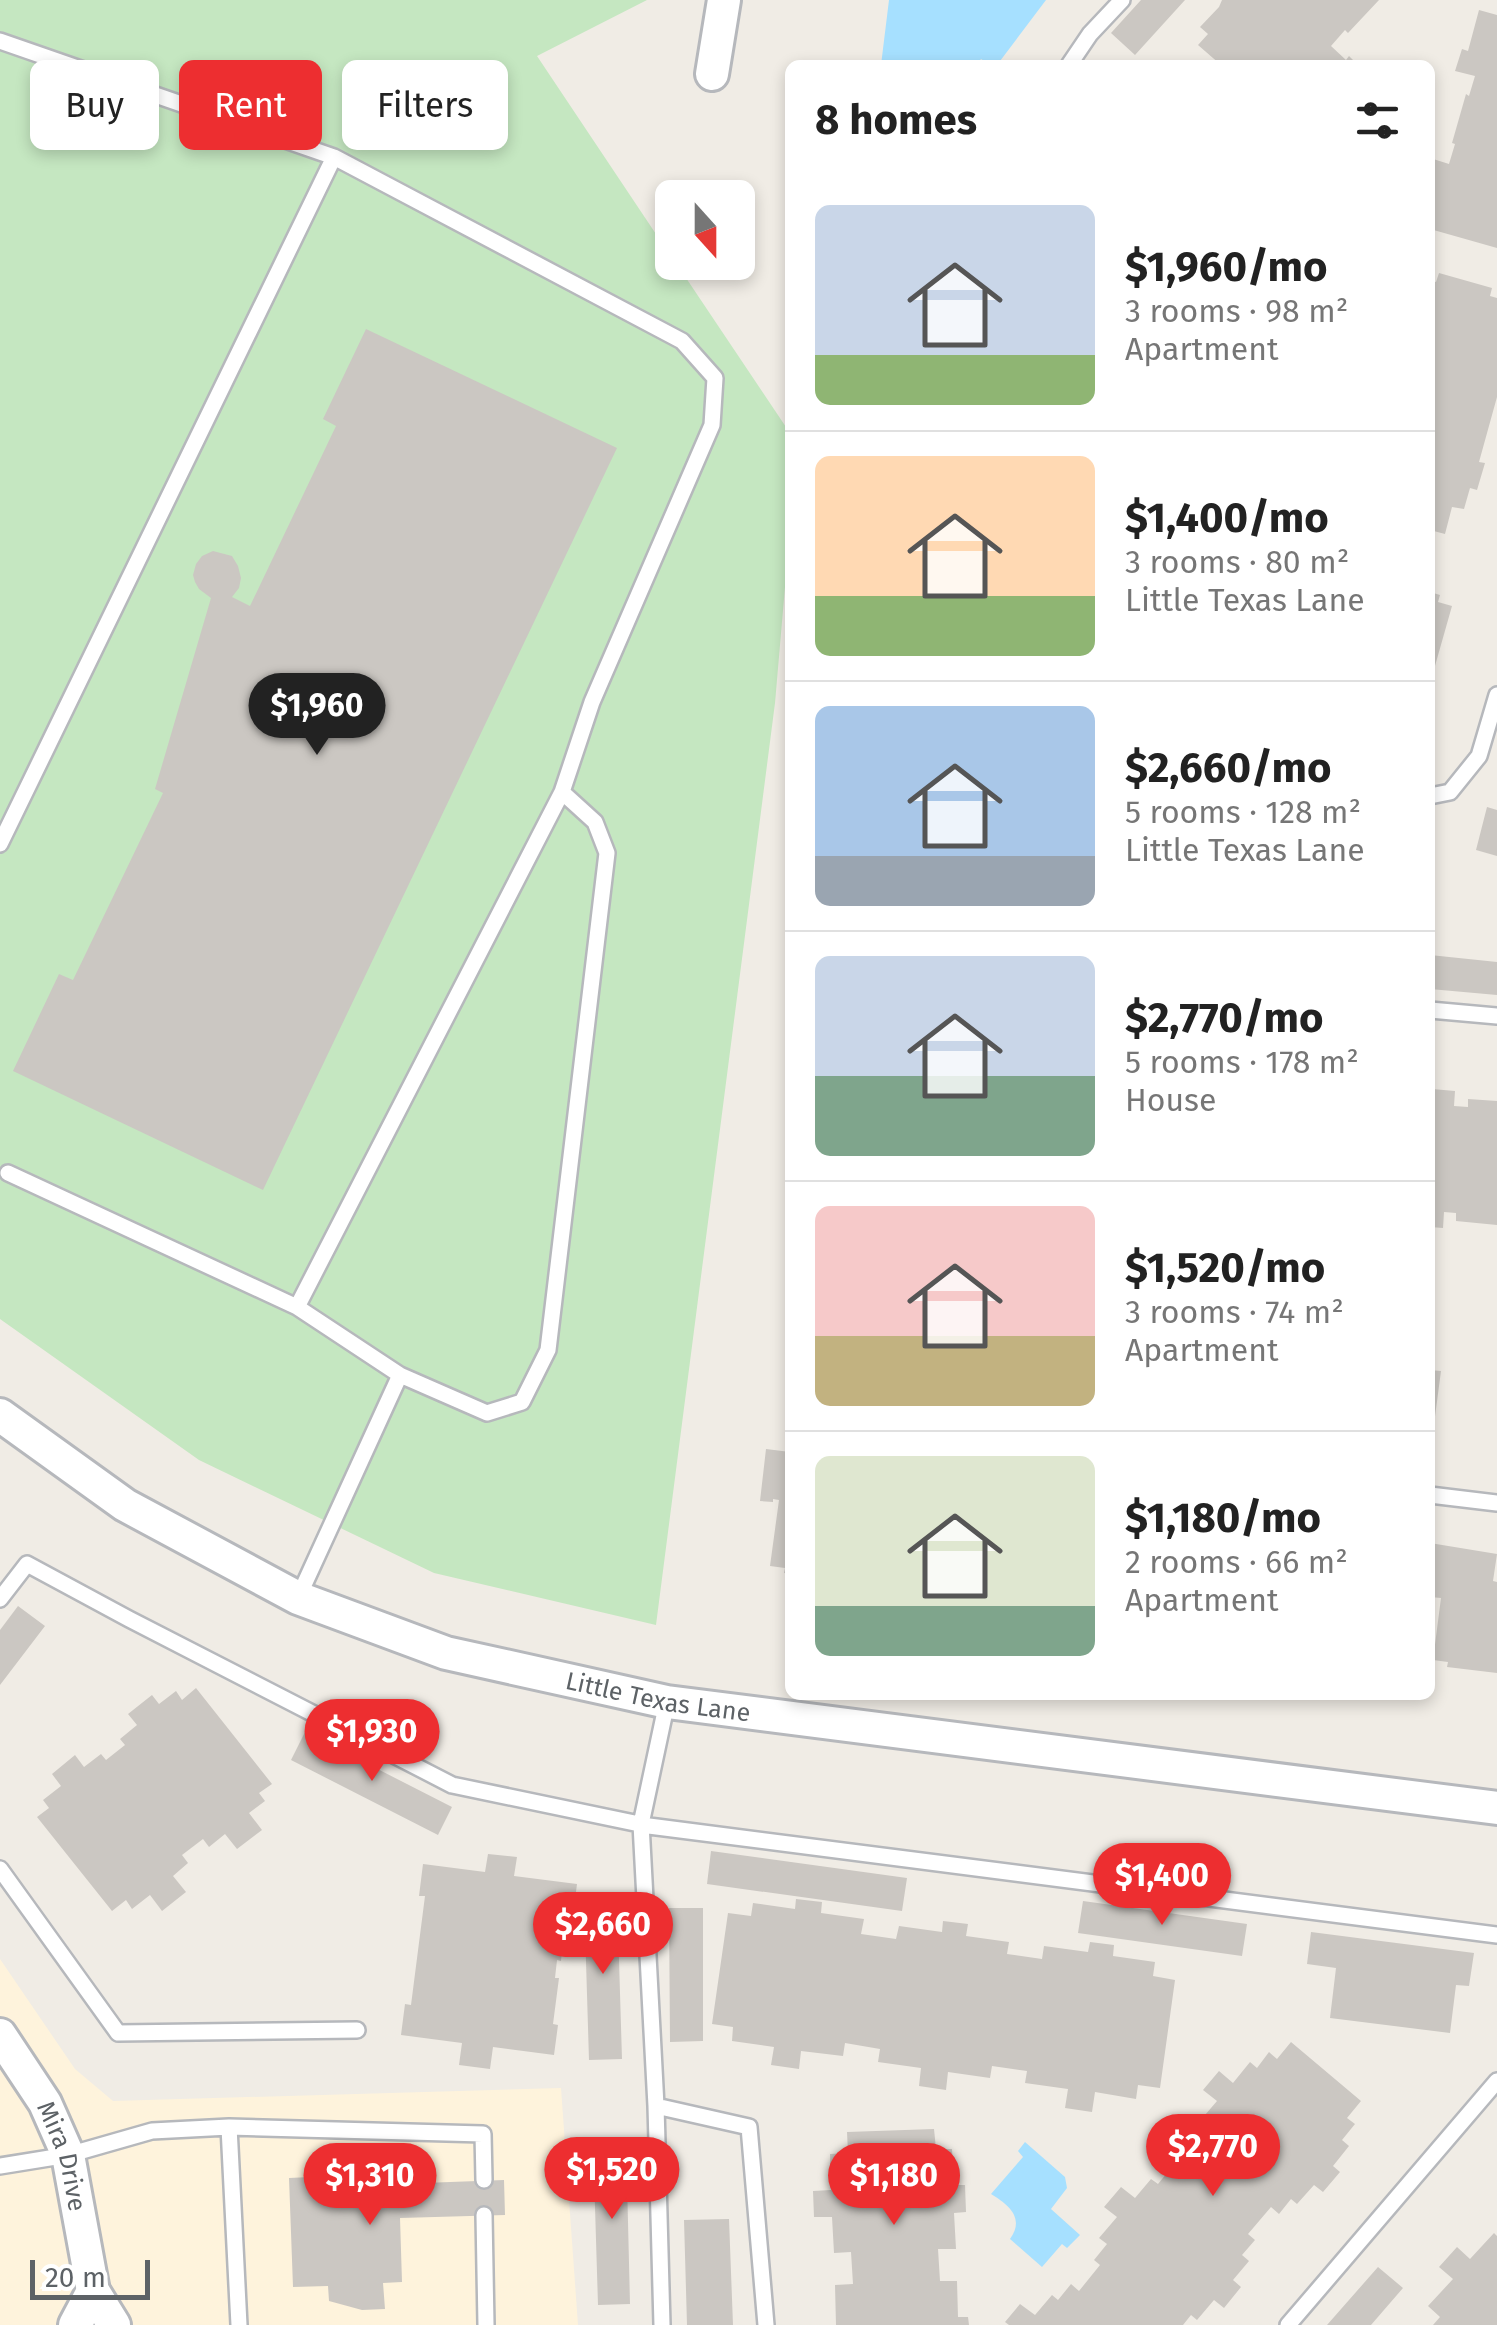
<!DOCTYPE html>
<meta charset="utf-8">
<style>
:root{--surface:#fff;--page:#f6f6f6;--text:#222;--muted:#767676;--line:#e0e0e0;--accent:#ed2e30}
body{margin:0;font-family:"Fira Sans",sans-serif;background:var(--page);color:var(--text);height:100vh;display:flex;flex-direction:column;font-size:38px;white-space:nowrap}
*{box-sizing:border-box;margin:0}
p{font-size:32px;color:var(--muted)}
.icon{flex:none;width:55px;height:55px;fill:none;stroke:currentColor;stroke-width:2;stroke-linecap:round;stroke-linejoin:round}
.map{position:relative;flex:1;overflow:hidden}
.sheet{position:absolute;left:785px;top:60px;width:650px;height:1640px;display:flex;flex-direction:column;background:var(--surface);border-radius:15px;box-shadow:0 5px 15px #0003}
.sheet>*{flex:none}
.guide{position:absolute;left:30px;top:60px;width:605px;height:90px;display:flex;gap:20px}
.needle{width:65px;rotate:159deg}
.tools{position:absolute;left:655px;top:180px;display:grid;gap:20px}
.tools a{display:grid;place-items:center;width:100px;height:100px;border-radius:15px;background:var(--surface);box-shadow:0 5px 15px #0003;font-size:50px}
.scale{position:absolute;left:30px;bottom:25px;width:120px;box-sizing:border-box;padding-left:10px;border:5px solid #5d6266;border-top:0;font-size:28px;line-height:35px;white-space:nowrap;color:#5d6266;-webkit-text-stroke:8px #fff;paint-order:stroke}
.price{position:absolute;translate:-50% -85px;padding:0 22px;border-radius:35px;background:var(--accent);color:#fff;font-size:32px;line-height:65px;filter:drop-shadow(0 2px 5px #0008)}
.price::after{content:'';position:absolute;left:50%;top:60px;width:30px;height:22px;margin-left:-15px;background:inherit;clip-path:polygon(0 0,100% 0,50% 100%)}
.price.current{background:#222;color:#fff}
ul{padding:0;list-style:none}
li{display:flex;align-items:center;gap:30px;height:250px;padding:0 30px}
li+li{border-top:2px solid var(--line)}
li span{display:grid;place-items:center;flex:none;width:280px;height:200px;border-radius:15px;color:#555}
li>.icon{margin-inline-start:auto}
span .icon{width:120px;height:120px;fill:#fffc;stroke-width:1}
li b{font-size:42px}
h2{display:flex;justify-content:space-between;align-items:center;height:120px;padding:0 30px;font-size:42px}
.chip{padding:0 35px;border-radius:15px;background:var(--surface);box-shadow:0 5px 15px #0003;font-size:35px;line-height:90px}
.chip.current{background:var(--accent);color:#fff}
.map>svg:first-child{display:block}
.commercial{fill:#fef3dc}
.green{fill:#c5e7c1}
.water{fill:#a6e0ff}
.building{fill:#cbc7c2}
.lines{fill:none;stroke-linecap:round;stroke-linejoin:round}
.lane-casing{stroke:#b6b8bc;stroke-width:20}
.street-casing{stroke:#b6b8bc;stroke-width:38}
.lane{stroke:#fff;stroke-width:15}
.street{stroke:#fff;stroke-width:32}
.labels{text-anchor:middle;stroke-width:8;stroke-linejoin:round;paint-order:stroke}
.street-label{font-size:25px;fill:#5d6266;stroke:#fff}
</style>
<div class="map">
<svg width="1497" height="2325" viewBox="0 0 1497 2325">
<rect width="100%" height="100%" fill="#f0ece5"/>
<path class="commercial" d="M 0,1959 L 75,2069 L 113,2101 L 561,2088 L 578,2325 L 0,2325 Z"/>
<path class="green" d="M 0,0 L 647,0 L 537,56 L 672,258 L 672,262 L 676,263 L 790,433 L 790,529 L 775,703 L 656,1625 L 434,1573 L 199,1460 L 0,1319 Z"/>
<path class="water" d="M 889,0 L 1046,0 L 997,65 L 990,65 L 981,59 L 977,65 L 881,65 Z
M 1025,2142 L 1065,2177 L 1067,2188 L 1051,2209 L 1080,2235 L 1067,2248 L 1062,2244 L 1042,2267 L 1010,2239 C 1025,2218 1009,2205 991,2194 L 1023,2157 L 1018,2151 Z"/>
<path class="building" d="M 1141,0 L 1185,0 L 1135,55 L 1111,33 Z
M 1222,0 L 1379,0 L 1348,33 L 1345,30 L 1331,46 L 1346,60 L 1349,56 L 1353,60 L 1348,65 L 1221,65 L 1198,45 L 1208,34 L 1200,27 L 1219,7 Z
M 1479,10 L 1497,15 L 1497,248 L 1430,229 L 1430,158 L 1449,164 L 1455,144 L 1452,143 L 1466,94 L 1469,96 L 1475,76 L 1455,71 L 1462,49 L 1468,51 Z
M 1439,273 L 1492,288 L 1490,296 L 1497,298 L 1497,397 L 1479,462 L 1485,463 L 1477,490 L 1470,488 L 1464,509 L 1452,507 L 1445,534 L 1430,530 L 1430,280 L 1436,282 Z
M 366,329 L 617,448 L 263,1190 L 13,1071 L 59,974 L 73,980 L 163,793 L 155,789 L 211,598 L 199,589 L 195,582 L 193,575 L 196,564 L 202,556 L 213,551 L 232,556 L 238,566 L 241,578 L 239,588 L 232,597 L 250,606 L 336,426 L 323,419 Z
M 1430,592 L 1440,595 L 1438,602 L 1452,606 L 1431,680 Z
M 1487,807 L 1497,810 L 1497,856 L 1476,850 Z
M 1430,955 L 1497,962 L 1497,995 L 1430,989 Z
M 1432,1089 L 1455,1091 L 1454,1106 L 1468,1107 L 1468,1099 L 1497,1101 L 1497,1225 L 1456,1221 L 1456,1213 L 1444,1212 L 1443,1228 L 1430,1227 Z
M 1430,1370 L 1441,1371 L 1434,1424 L 1430,1424 Z
M 766,1449 L 790,1452 L 790,1574 L 784,1573 L 785,1568 L 770,1566 L 779,1500 L 773,1499 L 773,1502 L 760,1501 Z
M 1430,1543 L 1497,1554 L 1493,1581 L 1497,1582 L 1497,1673 L 1447,1667 L 1448,1662 L 1433,1660 L 1441,1598 L 1430,1597 Z
M 18,1606 L 45,1626 L 0,1685 L 0,1630 Z
M 196,1688 L 272,1784 L 259,1793 L 265,1801 L 249,1813 L 262,1830 L 237,1849 L 225,1834 L 209,1847 L 203,1839 L 182,1855 L 188,1863 L 173,1876 L 186,1892 L 162,1911 L 150,1895 L 132,1909 L 126,1900 L 112,1911 L 37,1817 L 49,1808 L 43,1800 L 61,1786 L 52,1774 L 75,1755 L 84,1767 L 101,1754 L 106,1760 L 125,1745 L 120,1739 L 137,1725 L 128,1714 L 152,1695 L 159,1704 L 176,1691 L 182,1700 Z
M 305,1732 L 452,1807 L 438,1835 L 291,1760 Z
M 711,1851 L 907,1878 L 902,1911 L 707,1884 Z
M 488,1854 L 517,1857 L 514,1876 L 577,1884 L 573,1915 L 566,1914 L 561,1961 L 557,1960 L 555,1978 L 559,1978 L 553,2024 L 558,2025 L 554,2055 L 493,2047 L 490,2069 L 459,2065 L 462,2043 L 401,2035 L 405,2004 L 411,2005 L 425,1896 L 419,1896 L 423,1864 L 485,1872 Z
M 617,1894 L 622,2059 L 589,2060 L 584,1896 Z
M 796,1899 L 822,1902 L 821,1913 L 864,1919 L 861,1934 L 896,1939 L 899,1926 L 942,1932 L 943,1921 L 968,1924 L 966,1936 L 1009,1942 L 1007,1954 L 1042,1959 L 1044,1946 L 1088,1952 L 1090,1942 L 1114,1945 L 1113,1956 L 1155,1962 L 1153,1976 L 1175,1980 L 1160,2088 L 1138,2085 L 1136,2099 L 1095,2092 L 1092,2112 L 1065,2108 L 1068,2089 L 1025,2083 L 1027,2071 L 992,2066 L 990,2078 L 948,2072 L 946,2090 L 919,2086 L 921,2068 L 878,2062 L 880,2049 L 845,2043 L 843,2056 L 801,2051 L 799,2069 L 771,2065 L 774,2047 L 732,2041 L 733,2027 L 712,2024 L 728,1913 L 751,1916 L 753,1903 L 795,1909 Z
M 1083,1901 L 1247,1924 L 1242,1956 L 1078,1933 Z
M 669,1908 L 703,1908 L 703,2041 L 670,2042 Z
M 1311,1932 L 1474,1953 L 1469,1986 L 1456,1985 L 1450,2033 L 1330,2018 L 1336,1968 L 1307,1964 Z
M 1291,2042 L 1361,2101 L 1347,2118 L 1355,2124 L 1342,2140 L 1349,2146 L 1333,2166 L 1340,2172 L 1323,2192 L 1314,2185 L 1297,2204 L 1291,2199 L 1279,2214 L 1271,2207 L 1248,2234 L 1255,2240 L 1242,2255 L 1249,2261 L 1233,2280 L 1241,2287 L 1224,2308 L 1214,2300 L 1197,2320 L 1191,2315 L 1183,2325 L 1009,2325 L 1005,2322 L 1020,2304 L 1035,2315 L 1052,2295 L 1058,2300 L 1071,2284 L 1079,2291 L 1100,2265 L 1094,2260 L 1107,2244 L 1099,2238 L 1117,2217 L 1104,2207 L 1121,2187 L 1135,2198 L 1151,2179 L 1158,2184 L 1171,2168 L 1179,2175 L 1200,2149 L 1193,2143 L 1206,2127 L 1199,2122 L 1217,2101 L 1203,2090 L 1219,2071 L 1233,2083 L 1250,2062 L 1257,2068 L 1269,2052 L 1277,2059 Z
M 934,2129 L 936,2149 L 952,2149 L 954,2185 L 965,2185 L 966,2212 L 954,2213 L 956,2249 L 938,2249 L 940,2281 L 957,2281 L 958,2317 L 968,2317 L 969,2325 L 836,2325 L 835,2285 L 853,2284 L 851,2252 L 834,2253 L 832,2217 L 814,2217 L 813,2191 L 831,2190 L 830,2154 L 848,2153 L 847,2132 Z
M 626,2140 L 630,2304 L 598,2305 L 593,2141 Z
M 397,2173 L 397,2184 L 504,2180 L 505,2215 L 400,2218 L 402,2282 L 383,2283 L 385,2309 L 362,2310 L 329,2301 L 328,2286 L 293,2287 L 289,2178 Z
M 729,2219 L 733,2325 L 687,2325 L 684,2220 Z
M 1494,2233 L 1497,2236 L 1497,2325 L 1433,2325 L 1440,2317 L 1428,2306 L 1453,2279 L 1439,2267 L 1457,2247 L 1470,2259 Z
M 1378,2267 L 1403,2288 L 1371,2325 L 1327,2325 Z"/>
<g class="lines">
<defs>
<path id="lane" d="M 0,41 L 334,157 L 0,844
M 1069,65 L 1090,34 L 1122,0
M 1430,796 L 1450,792 L 1479,756 L 1497,695
M 1430,1010 L 1497,1016
M 8,1173 L 297,1307 L 562,792
M 297,1307 L 400,1375
M 1430,1495 L 1497,1503
M 298,1598 L 400,1375 L 487,1413 L 522,1402 L 548,1350 L 607,853 L 595,822 L 562,792 L 592,702 L 712,425 L 715,378 L 682,341 L 334,157
M 0,1599 L 27,1564 L 129,1619 L 452,1785 L 649,1826 L 1497,1935
M 667,1702 L 641,1824 L 656,2106 L 749,2127 L 766,2325
M 0,1869 L 118,2033 L 357,2030
M 656,2106 L 662,2325
M 229,2127 L 239,2325
M 0,2166 L 68,2155 L 152,2131 L 229,2127 L 483,2134 L 484,2180
M 484,2215 L 486,2325
M 1288,2325 L 1497,2081"/>
<g id="street">
<path d="M 712,74 L 724,0"/>
<path id="s1" d="M 0,1415 L 125,1505 L 298,1598 L 446,1653 L 667,1702 L 1497,1808"/>
<path id="s2" d="M 0,2035 L 45,2103 L 68,2155 L 93,2291 L 114,2325"/>
<path d="M 75,2325 L 93,2291"/>
</g>
</defs>
<use href="#lane" class="lane-casing"/>
<use href="#street" class="street-casing"/>
<use href="#lane" class="lane"/>
<use href="#street" class="street"/>
</g>
<g class="labels">
<g class="street-label">
<text dy="9" stroke="none"><textPath href="#s1" startOffset="725">Little Texas Lane</textPath></text>
<text dy="9" stroke="none"><textPath href="#s2" startOffset="138">Mira Drive</textPath></text>
</g>
</g>
</svg>
<div class="tools">
<a><svg class="needle" viewBox="-14 -14 28 28"><path d="M0-13l5 13h-10z" fill="#e53935"/><path d="M0 13l5-13h-10z" fill="#767676"/></svg></a>
</div>
<div class="scale">20 m</div>
<b class="price current" style="left:317px;top:758px">$1,960</b>
<b class="price" style="left:372px;top:1784px">$1,930</b>
<b class="price" style="left:1162px;top:1928px">$1,400</b>
<b class="price" style="left:603px;top:1977px">$2,660</b>
<b class="price" style="left:1213px;top:2199px">$2,770</b>
<b class="price" style="left:612px;top:2222px">$1,520</b>
<b class="price" style="left:370px;top:2228px">$1,310</b>
<b class="price" style="left:894px;top:2228px">$1,180</b>
<div class="guide">
<a class="chip">Buy</a>
<a class="chip current">Rent</a>
<a class="chip">Filters</a>
</div>
<section class="sheet">
<h2>8 homes<svg class="icon" aria-label="filters" viewBox="0 0 24 24"><path d="M4 7h16M4 17h16"/><circle cx="9" cy="7" r="2"/><circle cx="15" cy="17" r="2"/></svg></h2>
<ul>
<li><span style="background:linear-gradient(#c9d6e8 75%,#8fb573 0)"><svg class="icon" aria-label="home" viewBox="0 0 24 24"><path d="M3 11l9-7 9 7M6 9v11h12V9"/></svg></span><div><b>$1,960/mo</b><p>3 rooms · 98 m²</p><p>Apartment</p></div></li>
<li><span style="background:linear-gradient(#ffd9b3 70%,#8fb573 0)"><svg class="icon" aria-label="home" viewBox="0 0 24 24"><path d="M3 11l9-7 9 7M6 9v11h12V9"/></svg></span><div><b>$1,400/mo</b><p>3 rooms · 80 m²</p><p>Little Texas Lane</p></div></li>
<li><span style="background:linear-gradient(#a9c7e8 75%,#9aa5b1 0)"><svg class="icon" aria-label="home" viewBox="0 0 24 24"><path d="M3 11l9-7 9 7M6 9v11h12V9"/></svg></span><div><b>$2,660/mo</b><p>5 rooms · 128 m²</p><p>Little Texas Lane</p></div></li>
<li><span style="background:linear-gradient(#c9d6e8 60%,#7fa58c 0)"><svg class="icon" aria-label="home" viewBox="0 0 24 24"><path d="M3 11l9-7 9 7M6 9v11h12V9"/></svg></span><div><b>$2,770/mo</b><p>5 rooms · 178 m²</p><p>House</p></div></li>
<li><span style="background:linear-gradient(#f6c9c9 65%,#c2b280 0)"><svg class="icon" aria-label="home" viewBox="0 0 24 24"><path d="M3 11l9-7 9 7M6 9v11h12V9"/></svg></span><div><b>$1,520/mo</b><p>3 rooms · 74 m²</p><p>Apartment</p></div></li>
<li><span style="background:linear-gradient(#dfe7d0 75%,#7fa58c 0)"><svg class="icon" aria-label="home" viewBox="0 0 24 24"><path d="M3 11l9-7 9 7M6 9v11h12V9"/></svg></span><div><b>$1,180/mo</b><p>2 rooms · 66 m²</p><p>Apartment</p></div></li>
</ul>
</section>
</div>
